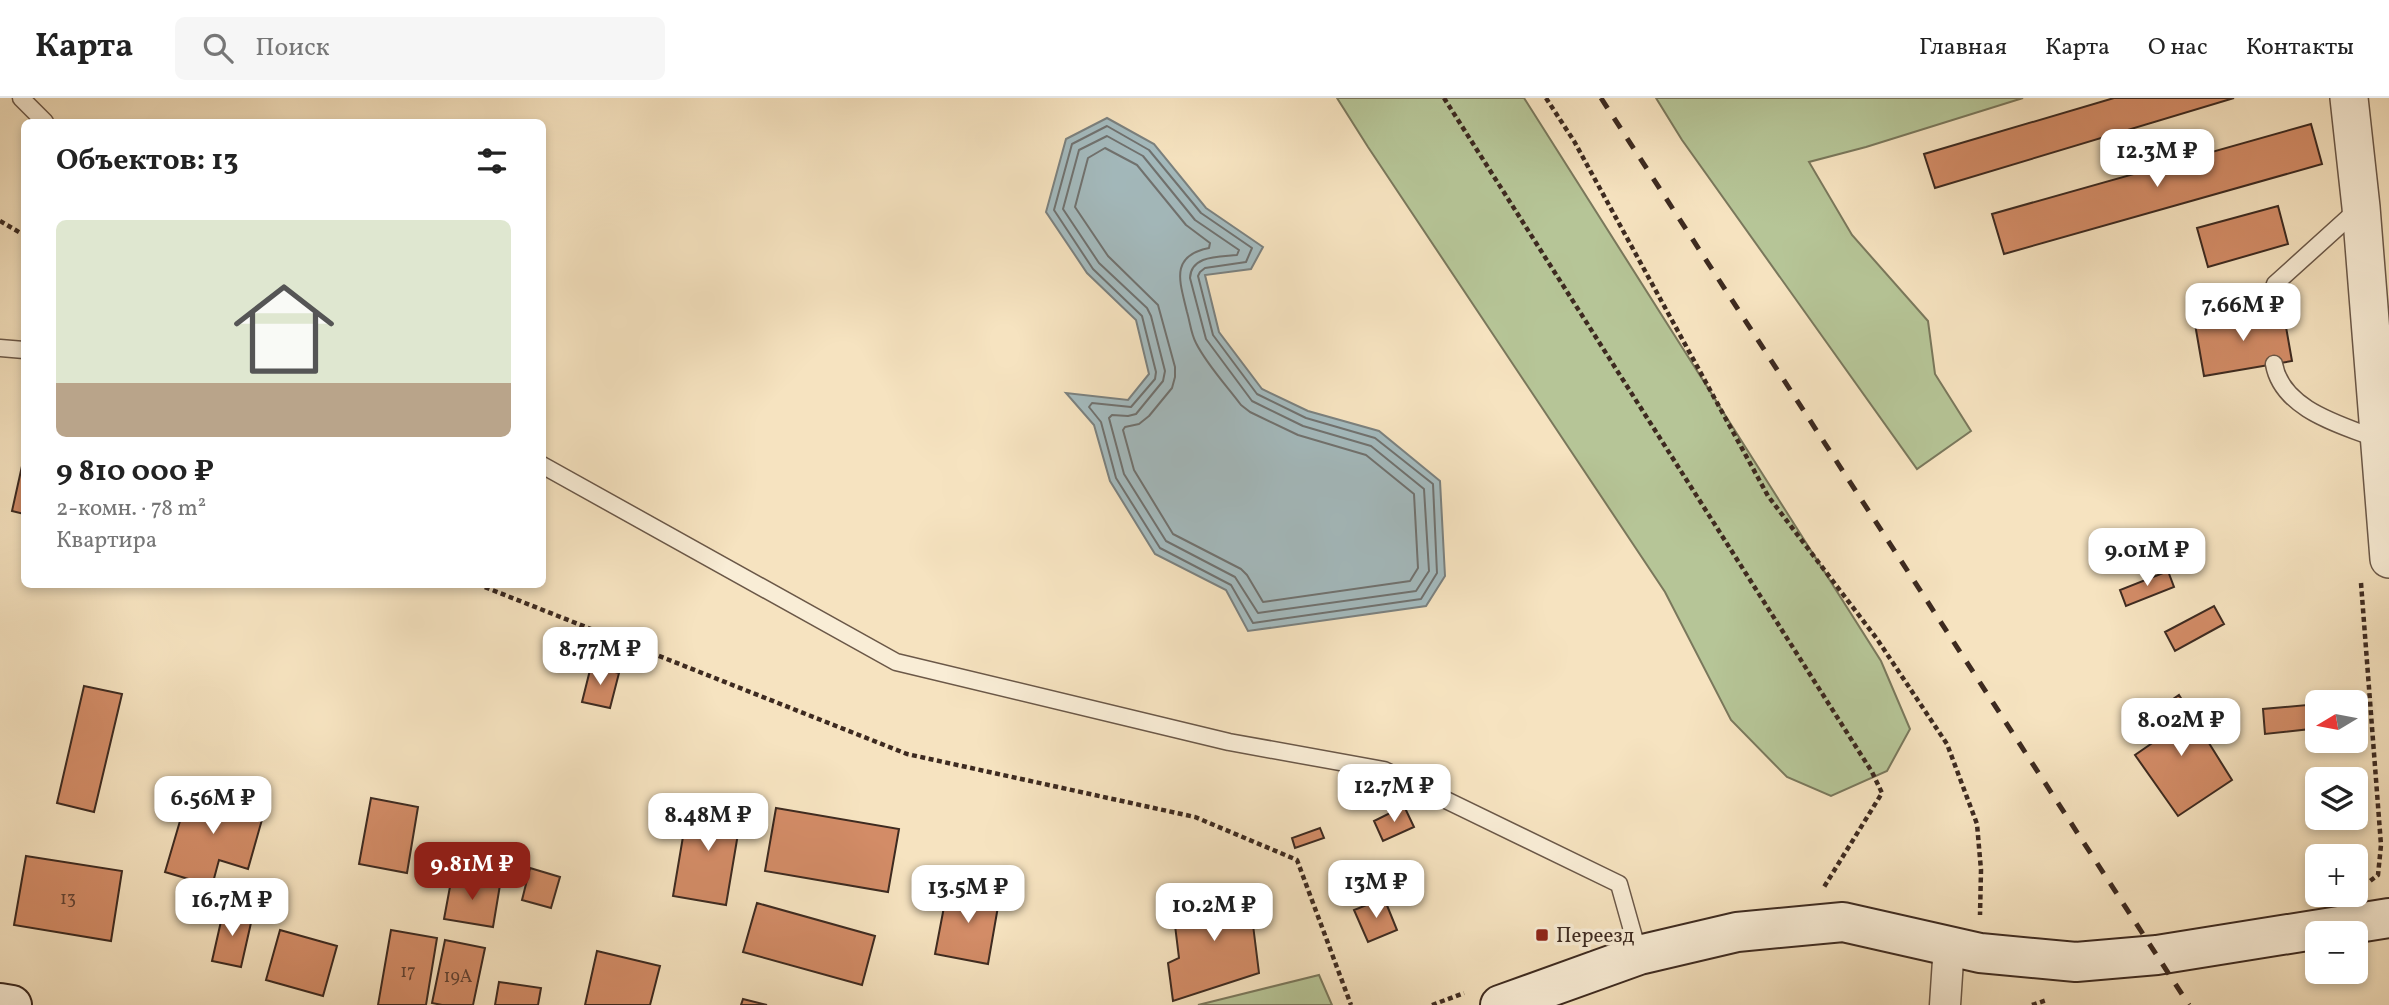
<!DOCTYPE html>
<html lang="ru">
<meta charset="utf-8">
<style>
:root{--surface:#fff;--page:#f6f6f6;--text:#222;--muted:#767676;--line:#e0e0e0;--accent:#8f2418}
body{margin:0;font-family:Vollkorn,serif;background:var(--page);color:var(--text);height:100vh;display:flex;flex-direction:column;font-size:26px;white-space:nowrap}
*{box-sizing:border-box;margin:0}
p{font-size:23px;color:var(--muted)}
.icon{flex:none;width:38px;height:38px;fill:none;stroke:currentColor;stroke-width:2;stroke-linecap:round;stroke-linejoin:round}
.map{position:relative;flex:1;overflow:hidden}
.details{position:absolute;left:21px;top:21px;width:525px;height:469px;display:flex;flex-direction:column;background:var(--surface);border-radius:10px;box-shadow:0 4px 10px #0003}
.details>*{flex:none}
.needle{width:46px;rotate:260deg}
.buttons{position:absolute;left:2305px;top:592px;display:grid;gap:14px}
.buttons a{display:grid;place-items:center;width:63px;height:63px;border-radius:10px;background:var(--surface);box-shadow:0 4px 10px #0003;font-size:35px}
.price{position:absolute;translate:-50% -60px;padding:0 16px;border-radius:14px;background:#fff;color:#222;font-size:23px;line-height:46px;filter:drop-shadow(0 2px 4px #0008)}
.price::after{content:'';position:absolute;left:50%;top:42px;width:21px;height:16px;margin-left:-10px;background:inherit;clip-path:polygon(0 0,100% 0,50% 100%)}
.price.active{background:var(--accent);color:#fff}
ul{padding:0;list-style:none}
li{display:grid;align-content:center;gap:14px;height:371px;padding:0 35px}
li+li{border-top:2px solid var(--line)}
li span{display:grid;place-items:center;height:217px;border-radius:10px;color:#555}
li>.icon{margin-inline-start:auto}
span .icon{width:126px;height:126px;fill:#fffc;stroke-width:1}
li b{font-size:30px}
h2{display:flex;justify-content:space-between;align-items:center;height:84px;padding:0 35px;font-size:30px}
header{display:flex;align-items:center;gap:42px;box-sizing:border-box;height:98px;padding:0 35px;background:var(--surface);border-bottom:2px solid var(--line)}
header strong{font-size:33px}
nav{display:flex;gap:38px;margin-inline-start:auto;font-size:24px}
.search{width:490px;height:63px;background:var(--page);display:flex;align-items:center;gap:18px;box-sizing:border-box;padding:0 24px;border-radius:10px;color:var(--muted);font-size:26px}
.map>svg:first-child{display:block}
.green{fill:#b6c597;stroke:#7a785c;stroke-width:2}
.water{fill:#a4bbbf;stroke:#7b817f;stroke-width:2}
.lines{fill:none;stroke-linecap:round;stroke-linejoin:round}
.shore{stroke:#707270;stroke-width:2}
.building{fill:#d38c67;stroke:#3d2a20;stroke-width:2}
.service-casing{stroke:#6b5848;stroke-width:19}
.minor-casing{stroke:#6b5848;stroke-width:33}
.tertiary-casing{stroke:#6b5848;stroke-width:40}
.secondary-casing{stroke:#3d2a20;stroke-width:42}
.path{stroke:#3d2a20;stroke-width:4.5;stroke-dasharray:5 3.5;stroke-linecap:butt}
.service{stroke:#f9edd6;stroke-width:16}
.minor{stroke:#f9edd6;stroke-width:30}
.tertiary{stroke:#f9edd6;stroke-width:37}
.secondary{stroke:#f9edd6;stroke-width:38}
.rail{stroke:#3d2a20;stroke-width:5;stroke-dasharray:12 12;stroke-linecap:butt}
.poi-dot{fill:#8f2418;stroke:#f9edd6;stroke-width:2.5}
.labels{text-anchor:middle;stroke-width:7;stroke-linejoin:round;paint-order:stroke}
.number-label{font-size:18px;fill:#624232}
.poi-label{font-size:21px;fill:#3d2a20;stroke:#f9edd6;text-anchor:start}
</style>
<header>
<strong>Карта</strong>
<div class="search"><svg class="icon" aria-label="search" viewBox="0 0 24 24"><circle cx="10" cy="10" r="6"/><path d="M15 15l6 6"/></svg>Поиск</div>
<nav><a>Главная</a><a>Карта</a><a>О нас</a><a>Контакты</a></nav>
</header>
<div class="map">
<svg width="2389" height="907" viewBox="0 0 2389 907">
<rect width="100%" height="100%" fill="#f6e3c0"/>
<filter id="stains"><feTurbulence type="fractalNoise" baseFrequency=".00286" numOctaves="4"/><feColorMatrix values="0 0 0 0 .2 0 0 0 0 .09 0 0 0 0 .02 0 0 0 .5 -.17"/></filter>
<radialGradient id="worn" r=".72"><stop offset=".6" stop-color="#630" stop-opacity="0"/><stop offset="1" stop-color="#630" stop-opacity=".3"/></radialGradient>
<path class="green" d="M 1337,0 L 1524,0 L 1881,563 L 1910,631 L 1887,673 L 1831,698 L 1787,679 L 1731,622 L 1665,494 L 1368,49 Z
M 1656,0 L 2023,0 L 1866,49 L 1809,64 L 1852,137 L 1928,223 L 1935,276 L 1971,333 L 1917,371 L 1682,42 Z
M 1319,877 L 1332,907 L 1198,907 Z"/>
<path class="water" d="M 1107,20 L 1154,46 L 1206,110 L 1263,149 L 1251,171 L 1205,177 L 1219,234 L 1262,291 L 1308,313 L 1379,333 L 1440,383 L 1445,478 L 1426,508 L 1248,533 L 1226,492 L 1155,456 L 1110,383 L 1094,327 L 1066,295 L 1128,302 L 1149,276 L 1136,222 L 1087,175 L 1046,114 L 1066,41 Z"/>
<g class="lines">
<path class="shore" d="M 1107,28 L 1149,52 L 1201,115 L 1252,150 L 1246,164 L 1205,170 L 1200,174 L 1198,178 L 1213,237 L 1257,296 L 1306,320 L 1375,340 L 1433,386 L 1437,475 L 1421,501 L 1253,525 L 1231,487 L 1160,450 L 1116,380 L 1101,324 L 1089,309 L 1092,305 L 1131,309 L 1155,281 L 1156,274 L 1142,218 L 1093,171 L 1054,112 L 1072,46 Z
M 1107,38 L 1143,58 L 1195,122 L 1239,152 L 1237,157 C 1219,159 1191,157 1190,180 L 1206,241 L 1252,303 L 1303,328 L 1371,348 L 1424,391 L 1429,473 L 1416,493 L 1258,515 L 1235,479 L 1166,443 L 1124,376 L 1109,320 L 1112,317 L 1128,318 L 1136,316 L 1163,283 L 1165,273 L 1151,218 L 1147,210 L 1099,165 L 1063,111 L 1079,52 Z
M 1105,50 L 1137,67 L 1186,127 L 1210,145 L 1209,150 C 1169,158 1180,184 1187,214 C 1190,224 1191,236 1196,245 C 1207,267 1227,288 1241,307 L 1250,314 L 1298,337 L 1366,357 L 1414,396 L 1418,470 L 1410,483 L 1263,504 L 1247,477 L 1241,471 L 1173,436 L 1134,372 L 1123,332 L 1125,329 L 1139,326 L 1149,318 L 1172,290 L 1175,279 L 1175,269 L 1158,207 L 1108,158 L 1075,109 L 1088,60 Z"/>
</g>
<path class="building" d="M 2114,0 L 2234,0 L 1935,90 L 1924,56 Z
M 2311,26 L 2322,66 L 2004,156 L 1992,116 Z
M 2278,108 L 2288,146 L 2208,169 L 2197,130 Z
M 2283,212 L 2292,263 L 2204,278 L 2195,226 Z
M 24,359 L 24,416 L 12,413 Z
M 2168,473 L 2174,489 L 2126,508 L 2120,492 Z
M 2214,508 L 2224,526 L 2175,553 L 2165,534 Z
M 591,568 L 619,575 L 610,610 L 582,604 Z
M 84,588 L 122,596 L 94,714 L 57,705 Z
M 2179,597 L 2232,682 L 2178,718 L 2135,657 L 2158,641 L 2144,621 Z
M 2307,607 L 2310,631 L 2265,636 L 2263,611 Z
M 190,689 L 265,711 L 248,771 L 219,762 L 212,788 L 165,774 Z
M 371,700 L 418,709 L 407,775 L 359,766 Z
M 689,703 L 742,712 L 726,807 L 673,798 Z
M 1404,708 L 1414,729 L 1383,743 L 1374,723 Z
M 776,710 L 899,731 L 888,794 L 765,773 Z
M 1320,730 L 1324,740 L 1295,750 L 1292,740 Z
M 26,758 L 122,773 L 111,843 L 14,827 Z
M 530,770 L 560,779 L 551,810 L 522,802 Z
M 452,778 L 500,787 L 493,829 L 444,821 Z
M 1248,787 L 1259,875 L 1173,903 L 1168,865 L 1179,860 L 1173,811 Z
M 948,788 L 1000,797 L 988,866 L 935,856 Z
M 1384,800 L 1397,832 L 1368,844 L 1354,812 Z
M 757,805 L 875,838 L 862,887 L 743,854 Z
M 224,810 L 253,816 L 241,869 L 212,863 Z
M 280,832 L 337,848 L 323,898 L 266,882 Z
M 391,832 L 437,840 L 426,907 L 378,907 Z
M 445,842 L 485,850 L 473,907 L 442,907 L 432,905 Z
M 597,853 L 660,868 L 650,907 L 585,907 Z
M 499,884 L 541,890 L 538,907 L 495,907 Z
M 743,901 L 767,907 L 741,907 Z"/>
<g class="lines">
<defs>
<path id="service" d="M 21,0 L 45,24
M 2265,215 L 2275,186 L 2359,110
M 0,250 L 24,252
M 2274,266 C 2282,312 2342,327 2380,342
M 542,367 L 896,564 L 1229,644 L 1384,672 L 1619,786 L 1639,857"/>
<path id="minor" d="M 1945,907 L 1949,847"/>
<path id="tertiary" d="M 2349,0 L 2361,109 L 2389,461"/>
<path id="secondary" d="M 0,905 L 12,907
M 1500,907 L 1639,857 L 1737,834 L 1843,824 L 1980,855 L 2076,864 L 2157,857 L 2389,820"/>
</defs>
<use href="#service" class="service-casing"/>
<use href="#minor" class="minor-casing"/>
<use href="#tertiary" class="tertiary-casing"/>
<use href="#secondary" class="secondary-casing"/>
<path class="path" d="M 1444,0 L 1872,674 L 1882,695 L 1824,789
M 1546,0 L 1574,43 L 1768,398 L 1877,541 L 1947,646 L 1977,726 L 1981,772 L 1980,817
M 0,123 L 24,137
M 2361,485 L 2381,747 L 2378,777 L 2370,783
M 477,486 L 907,656 L 1195,719 L 1297,762 L 1351,907
M 1432,907 L 1464,895
M 2032,907 L 2047,902"/>
<use href="#service" class="service"/>
<use href="#minor" class="minor"/>
<use href="#tertiary" class="tertiary"/>
<use href="#secondary" class="secondary"/>
<path class="rail" d="M 1601,0 L 2189,907"/>
</g>
<rect class="poi-dot" x="1535" y="830" width="14" height="14" rx="3.5"/>
<g class="labels">
<g class="number-label">
<text x="68" y="806">13</text>
<text x="408" y="879">17</text>
<text x="458" y="884">19А</text>
</g>
<g class="poi-label">
<text x="1556" y="844">Переезд</text>
</g>
</g>
<rect width="100%" height="100%" filter="url(#stains)"/>
<rect width="100%" height="100%" fill="url(#worn)"/>
</svg>
<div class="buttons">
<a><svg class="needle" viewBox="-14 -14 28 28"><path d="M0-13l5 13h-10z" fill="#e53935"/><path d="M0 13l5-13h-10z" fill="#767676"/></svg></a>
<a><svg class="icon" aria-label="layers" viewBox="0 0 24 24"><path d="M12 4l9 5-9 5-9-5zM3 14l9 5 9-5"/></svg></a>
<a>+</a>
<a>−</a>
</div>
<b class="price" style="left:2157px;top:91px">12.3M ₽</b>
<b class="price" style="left:2243px;top:245px">7.66M ₽</b>
<b class="price" style="left:2147px;top:490px">9.01M ₽</b>
<b class="price" style="left:600px;top:589px">8.77M ₽</b>
<b class="price" style="left:2181px;top:660px">8.02M ₽</b>
<b class="price" style="left:1394px;top:726px">12.7M ₽</b>
<b class="price" style="left:213px;top:738px">6.56M ₽</b>
<b class="price" style="left:708px;top:755px">8.48M ₽</b>
<b class="price active" style="left:472px;top:804px">9.81M ₽</b>
<b class="price" style="left:1376px;top:822px">13M ₽</b>
<b class="price" style="left:968px;top:827px">13.5M ₽</b>
<b class="price" style="left:232px;top:840px">16.7M ₽</b>
<b class="price" style="left:1214px;top:845px">10.2M ₽</b>
<section class="details">
<h2>Объектов: 13<svg class="icon" aria-label="filters" viewBox="0 0 24 24"><path d="M4 7h16M4 17h16"/><circle cx="9" cy="7" r="2"/><circle cx="15" cy="17" r="2"/></svg></h2>
<ul>
<li><span style="background:linear-gradient(#dfe7d0 75%,#b9a48a 0)"><svg class="icon" aria-label="home" viewBox="0 0 24 24"><path d="M3 11l9-7 9 7M6 9v11h12V9"/></svg></span><div><b>9 810 000 ₽</b><p>2-комн. · 78 m²</p><p>Квартира</p></div></li>
</ul>
</section>
</div>
